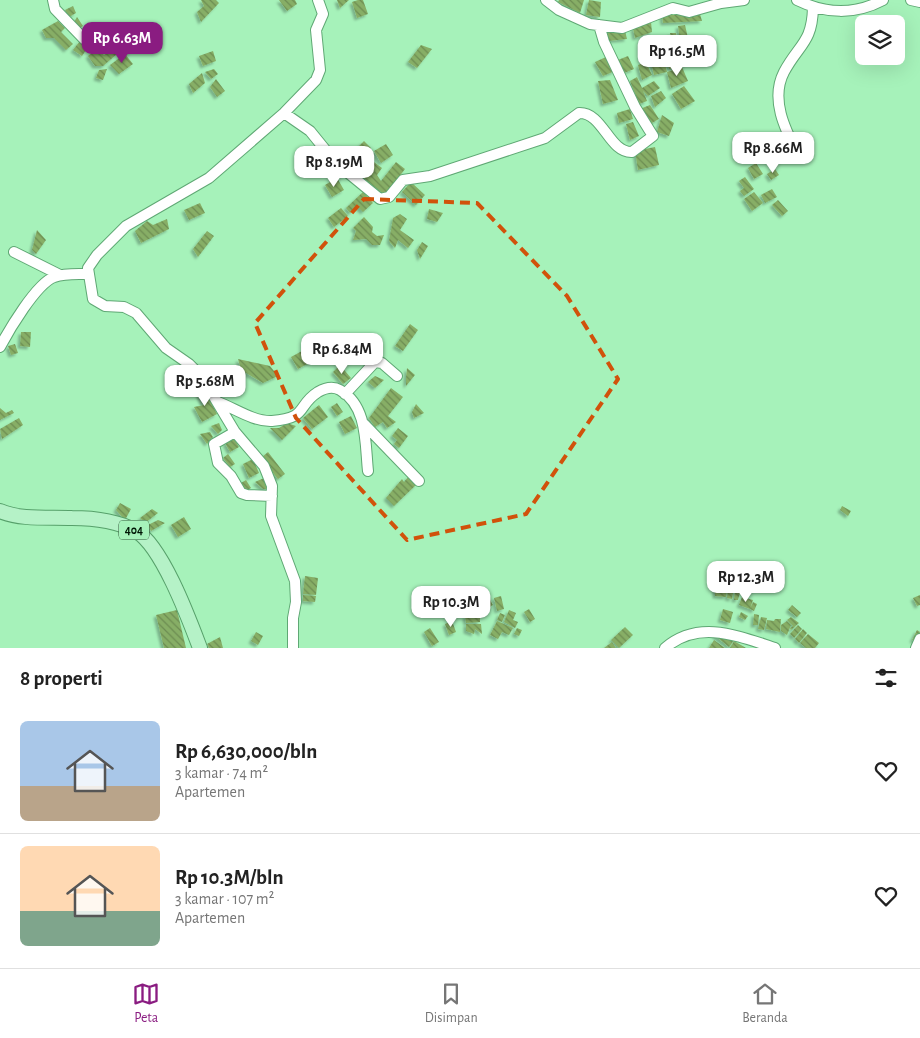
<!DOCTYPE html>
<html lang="id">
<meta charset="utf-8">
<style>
:root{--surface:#fff;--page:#f2f2f2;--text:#222;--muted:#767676;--line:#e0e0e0;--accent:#8a1c81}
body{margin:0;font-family:"Alegreya Sans",sans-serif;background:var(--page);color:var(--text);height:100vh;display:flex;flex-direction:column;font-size:19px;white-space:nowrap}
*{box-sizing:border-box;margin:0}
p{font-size:16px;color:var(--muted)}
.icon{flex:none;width:28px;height:28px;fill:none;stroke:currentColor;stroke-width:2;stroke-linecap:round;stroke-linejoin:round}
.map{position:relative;height:648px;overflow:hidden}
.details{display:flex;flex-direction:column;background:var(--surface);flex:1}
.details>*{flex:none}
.buttons{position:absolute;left:855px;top:15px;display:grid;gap:10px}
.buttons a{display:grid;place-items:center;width:50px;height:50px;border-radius:8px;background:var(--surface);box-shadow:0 5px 20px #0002;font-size:25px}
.price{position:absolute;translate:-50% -42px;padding:0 11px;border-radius:10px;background:#fff;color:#222;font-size:16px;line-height:32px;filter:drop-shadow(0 1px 2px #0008)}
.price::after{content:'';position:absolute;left:50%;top:30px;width:15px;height:11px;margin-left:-8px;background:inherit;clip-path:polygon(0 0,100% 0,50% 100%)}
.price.active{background:var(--accent);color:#fff}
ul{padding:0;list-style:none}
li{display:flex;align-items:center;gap:15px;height:125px;padding:0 20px}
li+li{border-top:1px solid var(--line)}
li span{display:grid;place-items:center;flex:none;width:140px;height:100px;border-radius:8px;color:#555}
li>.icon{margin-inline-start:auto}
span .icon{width:60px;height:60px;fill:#fffc;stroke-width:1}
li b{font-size:21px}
h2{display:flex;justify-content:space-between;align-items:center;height:60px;padding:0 20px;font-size:21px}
.dock{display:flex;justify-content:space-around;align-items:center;height:70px;border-top:1px solid var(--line);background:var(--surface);font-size:14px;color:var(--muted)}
.dock a{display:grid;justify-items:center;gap:2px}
.dock .active{color:var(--accent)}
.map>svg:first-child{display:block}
.building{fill:url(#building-back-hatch);filter:url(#shadow)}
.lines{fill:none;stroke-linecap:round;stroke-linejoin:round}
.minor-casing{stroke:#5fa874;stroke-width:12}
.major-casing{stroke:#56a06a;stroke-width:16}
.minor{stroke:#fff;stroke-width:10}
.major{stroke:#b5f2c7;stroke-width:14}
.marked{fill:none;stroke:#d1520b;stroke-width:4;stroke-dasharray:10 6;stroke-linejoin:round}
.labels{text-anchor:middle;stroke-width:4;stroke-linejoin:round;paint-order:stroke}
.shield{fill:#a6f2ba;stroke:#32593b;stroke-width:1}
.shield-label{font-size:12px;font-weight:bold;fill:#001705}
</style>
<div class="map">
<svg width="920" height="648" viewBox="0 0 920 648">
<defs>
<pattern id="building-back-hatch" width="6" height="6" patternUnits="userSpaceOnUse" patternTransform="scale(1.25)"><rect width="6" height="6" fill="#87ae66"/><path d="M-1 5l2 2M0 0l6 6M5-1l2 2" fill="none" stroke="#6c8d52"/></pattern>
<filter id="shadow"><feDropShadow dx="-2.5" dy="2.5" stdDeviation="1" flood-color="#0004"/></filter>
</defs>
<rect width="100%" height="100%" fill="#a6f2ba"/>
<path class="building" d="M 201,0 L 216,0 L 219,3 L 201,22 L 197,12 L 204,6 Z
M 279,0 L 295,0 L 297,4 L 287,11 Z
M 337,0 L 349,0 L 340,8 Z
M 358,0 L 363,0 L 368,14 L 357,18 L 352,2 Z
M 559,0 L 584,0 L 580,13 L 558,2 Z
M 589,0 L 601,2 L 600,17 L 586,15 Z
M 73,6 L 76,13 L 69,17 L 65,10 Z
M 700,14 L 702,21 L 663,23 L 662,15 Z
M 77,17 L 83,26 L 78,29 L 74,22 Z
M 58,21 L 65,28 L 61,32 L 73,44 L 66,50 L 54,38 L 46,38 L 42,30 Z
M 651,22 L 652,32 L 635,38 L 633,28 Z
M 685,25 L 688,38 L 680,41 L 678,26 Z
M 607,30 L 625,31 L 627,39 L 608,41 Z
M 670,33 L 676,33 L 678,46 L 672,45 Z
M 662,35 L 667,35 L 670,47 L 664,48 Z
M 659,37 L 662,50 L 657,50 L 655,38 Z
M 652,38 L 654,49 L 649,50 L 647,39 Z
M 80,41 L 88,47 L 82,56 L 73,50 Z
M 421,45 L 432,49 L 417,68 L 408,62 Z
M 98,48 L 104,55 L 112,48 L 117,54 L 103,66 L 95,66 L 88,56 Z
M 213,51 L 216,61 L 203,66 L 199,56 Z
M 677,52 L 682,67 L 669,69 L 664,54 Z
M 125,54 L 133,64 L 119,74 L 110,65 Z
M 663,55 L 667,72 L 654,75 L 650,58 Z
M 628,56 L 634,69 L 624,73 L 618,60 Z
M 606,57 L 615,71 L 603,76 L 595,62 Z
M 646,62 L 652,75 L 642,80 L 638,65 Z
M 682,67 L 688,81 L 671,88 L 667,72 Z
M 107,69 L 103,80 L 96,78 L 99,70 Z
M 214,69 L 218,74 L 211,79 L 205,72 Z
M 202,73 L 205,83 L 193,93 L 189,84 Z
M 637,77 L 642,88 L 654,81 L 660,88 L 648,96 L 643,91 L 647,101 L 639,104 L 630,81 Z
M 216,79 L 225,91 L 217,97 L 210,87 Z
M 610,80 L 618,100 L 603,104 L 598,81 Z
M 684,86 L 695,101 L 681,109 L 672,94 Z
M 661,91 L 666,98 L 655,107 L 651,96 Z
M 650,105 L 659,119 L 650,124 L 640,109 Z
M 630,109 L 633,119 L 619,123 L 617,113 Z
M 662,115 L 674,123 L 669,136 L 657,132 Z
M 633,122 L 639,136 L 630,140 L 626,124 Z
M 364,141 L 371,148 L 351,168 L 338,155 L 346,147 L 352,153 Z
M 778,142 L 784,153 L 779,156 L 775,149 L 772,151 L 770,147 Z
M 386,144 L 393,155 L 381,163 L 374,151 Z
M 655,147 L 659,165 L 638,170 L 635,151 Z
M 374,162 L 382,168 L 377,175 L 381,181 L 396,162 L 405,169 L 385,195 L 362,177 Z
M 756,163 L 763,174 L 754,179 L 748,168 Z
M 775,169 L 779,175 L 771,180 L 767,174 Z
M 745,177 L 754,189 L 744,196 L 740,191 L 744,188 L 739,181 Z
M 337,178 L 344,190 L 332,197 L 325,185 Z
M 411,182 L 425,195 L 416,205 L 402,192 Z
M 772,189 L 777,197 L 765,203 L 761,195 Z
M 363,192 L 373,203 L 363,212 L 357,206 L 350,213 L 346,208 Z
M 754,192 L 763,203 L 752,211 L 744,199 Z
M 778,200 L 788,211 L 782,216 L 772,205 Z
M 200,203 L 205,213 L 189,220 L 184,210 Z
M 341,208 L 348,216 L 334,227 L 328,218 Z
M 429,209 L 443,213 L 437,222 L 427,219 Z
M 400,214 L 407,219 L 400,230 L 414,240 L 408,248 L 398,240 L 395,248 L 389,241 L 393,218 Z
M 364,217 L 373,227 L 372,232 L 377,236 L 384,235 L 380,245 L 372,245 L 366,239 L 353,240 L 356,231 L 353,228 Z
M 167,219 L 169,229 L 141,243 L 135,231 L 147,221 L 153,225 Z
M 37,230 L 46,240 L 36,254 L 32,250 Z
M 207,231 L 214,236 L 198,257 L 193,249 Z
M 422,242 L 428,246 L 420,259 L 417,250 Z
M 410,324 L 418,330 L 403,351 L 395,346 Z
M 21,332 L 31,332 L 30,347 L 20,346 Z
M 15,344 L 18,353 L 11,355 L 8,346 Z
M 315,344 L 322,356 L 298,369 L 291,357 Z
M 238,359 L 270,366 L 278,376 L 263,383 L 241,370 Z
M 340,365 L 351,378 L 343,384 L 333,372 Z
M 407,368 L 415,375 L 406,386 L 406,378 Z
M 375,376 L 384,380 L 375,388 L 368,382 Z
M 204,388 L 217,414 L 202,422 L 194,407 L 204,405 L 197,391 Z
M 391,388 L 403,397 L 388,416 L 396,422 L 387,428 L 383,422 L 375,427 L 369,418 Z
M 337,403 L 343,412 L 337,416 L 331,407 Z
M 416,404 L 424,413 L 414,418 L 412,412 Z
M 319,405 L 328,417 L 312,429 L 303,418 Z
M 0,408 L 6,413 L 12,410 L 14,413 L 0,420 Z
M 351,416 L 357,428 L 345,434 L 339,422 Z
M 19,418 L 23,425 L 2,439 L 0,429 Z
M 219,423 L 222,430 L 218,434 L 211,426 Z
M 287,423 L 296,426 L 282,440 L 270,428 L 279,428 Z
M 398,428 L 408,436 L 399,448 L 394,444 L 397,440 L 392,436 Z
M 210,432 L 213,437 L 207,444 L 200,434 Z
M 234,438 L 239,447 L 230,452 L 225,443 Z
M 268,452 L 285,474 L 278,479 L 261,458 Z
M 228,454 L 235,464 L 230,467 L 223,458 Z
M 253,459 L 259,473 L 249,478 L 243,464 Z
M 409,476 L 417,484 L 394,506 L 386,498 L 402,479 L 404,482 Z
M 264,478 L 269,489 L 263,489 L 255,482 Z
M 246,480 L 251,488 L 246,491 L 241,483 Z
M 120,503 L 131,509 L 125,520 L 116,510 Z
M 842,506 L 851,511 L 848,516 L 840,510 Z
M 152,509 L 158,513 L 145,523 L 140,518 Z
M 184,517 L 191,529 L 178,537 L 171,525 Z
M 158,520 L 165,523 L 151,531 L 148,525 Z
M 305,576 L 318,578 L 316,595 L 303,594 Z
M 728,587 L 734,588 L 732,599 L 727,598 Z
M 715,588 L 727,589 L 726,597 L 715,596 Z
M 735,590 L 740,592 L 738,600 L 734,600 Z
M 303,595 L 316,596 L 315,602 L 303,601 Z
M 920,595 L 920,605 L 917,606 L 913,598 Z
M 488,596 L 493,605 L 488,608 L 482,600 Z
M 501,596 L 504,609 L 497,611 L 494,598 Z
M 742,597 L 753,600 L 750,609 L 739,605 Z
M 753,602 L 757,604 L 754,611 L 750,609 Z
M 792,605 L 801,613 L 797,617 L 788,610 Z
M 472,608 L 482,610 L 482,615 L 472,614 Z
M 529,609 L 535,619 L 530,622 L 524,612 Z
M 723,609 L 733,612 L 730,623 L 720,620 Z
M 177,610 L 186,648 L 164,648 L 156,615 Z
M 509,610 L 516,613 L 513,620 L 518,622 L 515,628 L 504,622 Z
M 741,612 L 748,616 L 745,620 L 739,617 Z
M 500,613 L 505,615 L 502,622 L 497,620 Z
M 754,614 L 759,615 L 758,625 L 753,625 Z
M 480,615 L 480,622 L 466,623 L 465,616 Z
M 761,617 L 767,618 L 764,630 L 758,629 Z
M 791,617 L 799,623 L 791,630 L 790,628 L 793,626 L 787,620 Z
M 775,619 L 781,619 L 780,632 L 766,629 L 767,620 L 774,621 Z
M 452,621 L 456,632 L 449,635 L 445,624 Z
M 497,621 L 513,628 L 509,635 L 502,632 L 498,639 L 490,635 Z
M 787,621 L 791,625 L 787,635 L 781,631 L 781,625 Z
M 466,624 L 481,624 L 482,634 L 475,629 L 474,634 L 466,631 Z
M 798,625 L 802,629 L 794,638 L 790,634 Z
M 625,627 L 633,635 L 619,648 L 611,640 Z
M 720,627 L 735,639 L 729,647 L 714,635 Z
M 430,628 L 439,642 L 432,646 L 424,632 Z
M 517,628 L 522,630 L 519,636 L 514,634 Z
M 803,629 L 807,633 L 799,643 L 795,639 Z
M 917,630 L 920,632 L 917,642 L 912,640 Z
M 256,632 L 263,636 L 258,645 L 251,641 Z
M 808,634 L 819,643 L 815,648 L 806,648 L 800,643 Z
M 220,637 L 223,648 L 209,648 L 207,644 Z
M 714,640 L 725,648 L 709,648 Z
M 734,641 L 746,648 L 730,648 Z
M 612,642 L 616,648 L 604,648 Z"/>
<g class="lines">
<defs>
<path id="minor" d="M 53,0 L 55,9 L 84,39
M 546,0 L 559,10 L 590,24 L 622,28 L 673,8 L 689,12 L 721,3 L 744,0
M 797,0 C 825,14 855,15 883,0
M 911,0 L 920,2
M 284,113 L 310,131 L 336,163 L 380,199 L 389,197 L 403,180 L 430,176 L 545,138 L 579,113 C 603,112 609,153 632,152 L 653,136 L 635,107 L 604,42 L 599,25
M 797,153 C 785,129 770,99 784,72 C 799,44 812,43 813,8
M 14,252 L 60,275
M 0,347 C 9,330 36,284 54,277 C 65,273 76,274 88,274
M 345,394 L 375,362 L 382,363 L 397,376
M 218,402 C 234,408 254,422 272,421 C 309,418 296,406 318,392 C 325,388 333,386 340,390 C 368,406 365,444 368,471
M 364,424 L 419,481
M 235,432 L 214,444 L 218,463 L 231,476 L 241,493 L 247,495 L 272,496
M 293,648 L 293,618 L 296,602 L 295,581 L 271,516 L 272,486 L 264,466 L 235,432 L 202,377 L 189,364 L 166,348 L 136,313 L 124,307 L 105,306 L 93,299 L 88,268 L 97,255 L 126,226 L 209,178 L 284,113 L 316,80 L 320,70 L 316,30 L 323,14 L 318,0
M 665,648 C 699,619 738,636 775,648
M 916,648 L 920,639"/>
<path id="major" d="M 0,511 C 20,520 50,517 72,518 C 93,518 117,521 136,531 C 162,546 189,619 200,648"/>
</defs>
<use href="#minor" class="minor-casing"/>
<use href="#major" class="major-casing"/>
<use href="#minor" class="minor"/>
<use href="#major" class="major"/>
</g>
<path class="marked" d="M 364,199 L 477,203 L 567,296 L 618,379 L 526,514 L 407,540 L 296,418 L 255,323 Z"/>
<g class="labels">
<rect class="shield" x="119" y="520.5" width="30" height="19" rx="4"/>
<g class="shield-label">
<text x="134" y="534">404</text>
</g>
</g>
</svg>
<div class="buttons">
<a><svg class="icon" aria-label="layers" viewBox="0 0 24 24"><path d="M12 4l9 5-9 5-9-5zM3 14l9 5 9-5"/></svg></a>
</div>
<b class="price active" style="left:122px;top:64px">Rp 6.63M</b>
<b class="price" style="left:677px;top:77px">Rp 16.5M</b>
<b class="price" style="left:773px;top:174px">Rp 8.66M</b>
<b class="price" style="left:334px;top:188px">Rp 8.19M</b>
<b class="price" style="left:342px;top:375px">Rp 6.84M</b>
<b class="price" style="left:205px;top:407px">Rp 5.68M</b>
<b class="price" style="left:746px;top:603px">Rp 12.3M</b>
<b class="price" style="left:451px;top:628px">Rp 10.3M</b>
</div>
<section class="details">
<h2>8 properti<svg class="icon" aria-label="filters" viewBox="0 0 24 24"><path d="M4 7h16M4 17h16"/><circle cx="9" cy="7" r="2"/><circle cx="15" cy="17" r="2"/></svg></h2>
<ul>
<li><span style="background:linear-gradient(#a9c7e8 65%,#b9a48a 0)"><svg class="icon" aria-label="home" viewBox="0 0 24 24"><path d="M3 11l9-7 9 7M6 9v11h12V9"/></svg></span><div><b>Rp 6,630,000/bln</b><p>3 kamar · 74 m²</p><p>Apartemen</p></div><svg class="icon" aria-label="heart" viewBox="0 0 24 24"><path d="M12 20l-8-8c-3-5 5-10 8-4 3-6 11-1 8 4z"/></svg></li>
<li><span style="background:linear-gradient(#ffd9b3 65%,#7fa58c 0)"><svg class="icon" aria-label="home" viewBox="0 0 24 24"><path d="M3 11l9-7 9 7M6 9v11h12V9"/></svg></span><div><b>Rp 10.3M/bln</b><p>3 kamar · 107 m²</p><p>Apartemen</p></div><svg class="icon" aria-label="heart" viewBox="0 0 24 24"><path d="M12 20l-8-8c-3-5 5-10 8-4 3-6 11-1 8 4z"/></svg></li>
</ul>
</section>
<nav class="dock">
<a class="active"><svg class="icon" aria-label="map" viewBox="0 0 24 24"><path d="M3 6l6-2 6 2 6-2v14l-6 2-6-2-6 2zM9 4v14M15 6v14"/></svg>Peta</a>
<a><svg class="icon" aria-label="saved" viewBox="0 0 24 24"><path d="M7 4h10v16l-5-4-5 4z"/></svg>Disimpan</a>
<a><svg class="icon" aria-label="home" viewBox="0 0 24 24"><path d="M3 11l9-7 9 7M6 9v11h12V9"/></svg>Beranda</a>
</nav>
